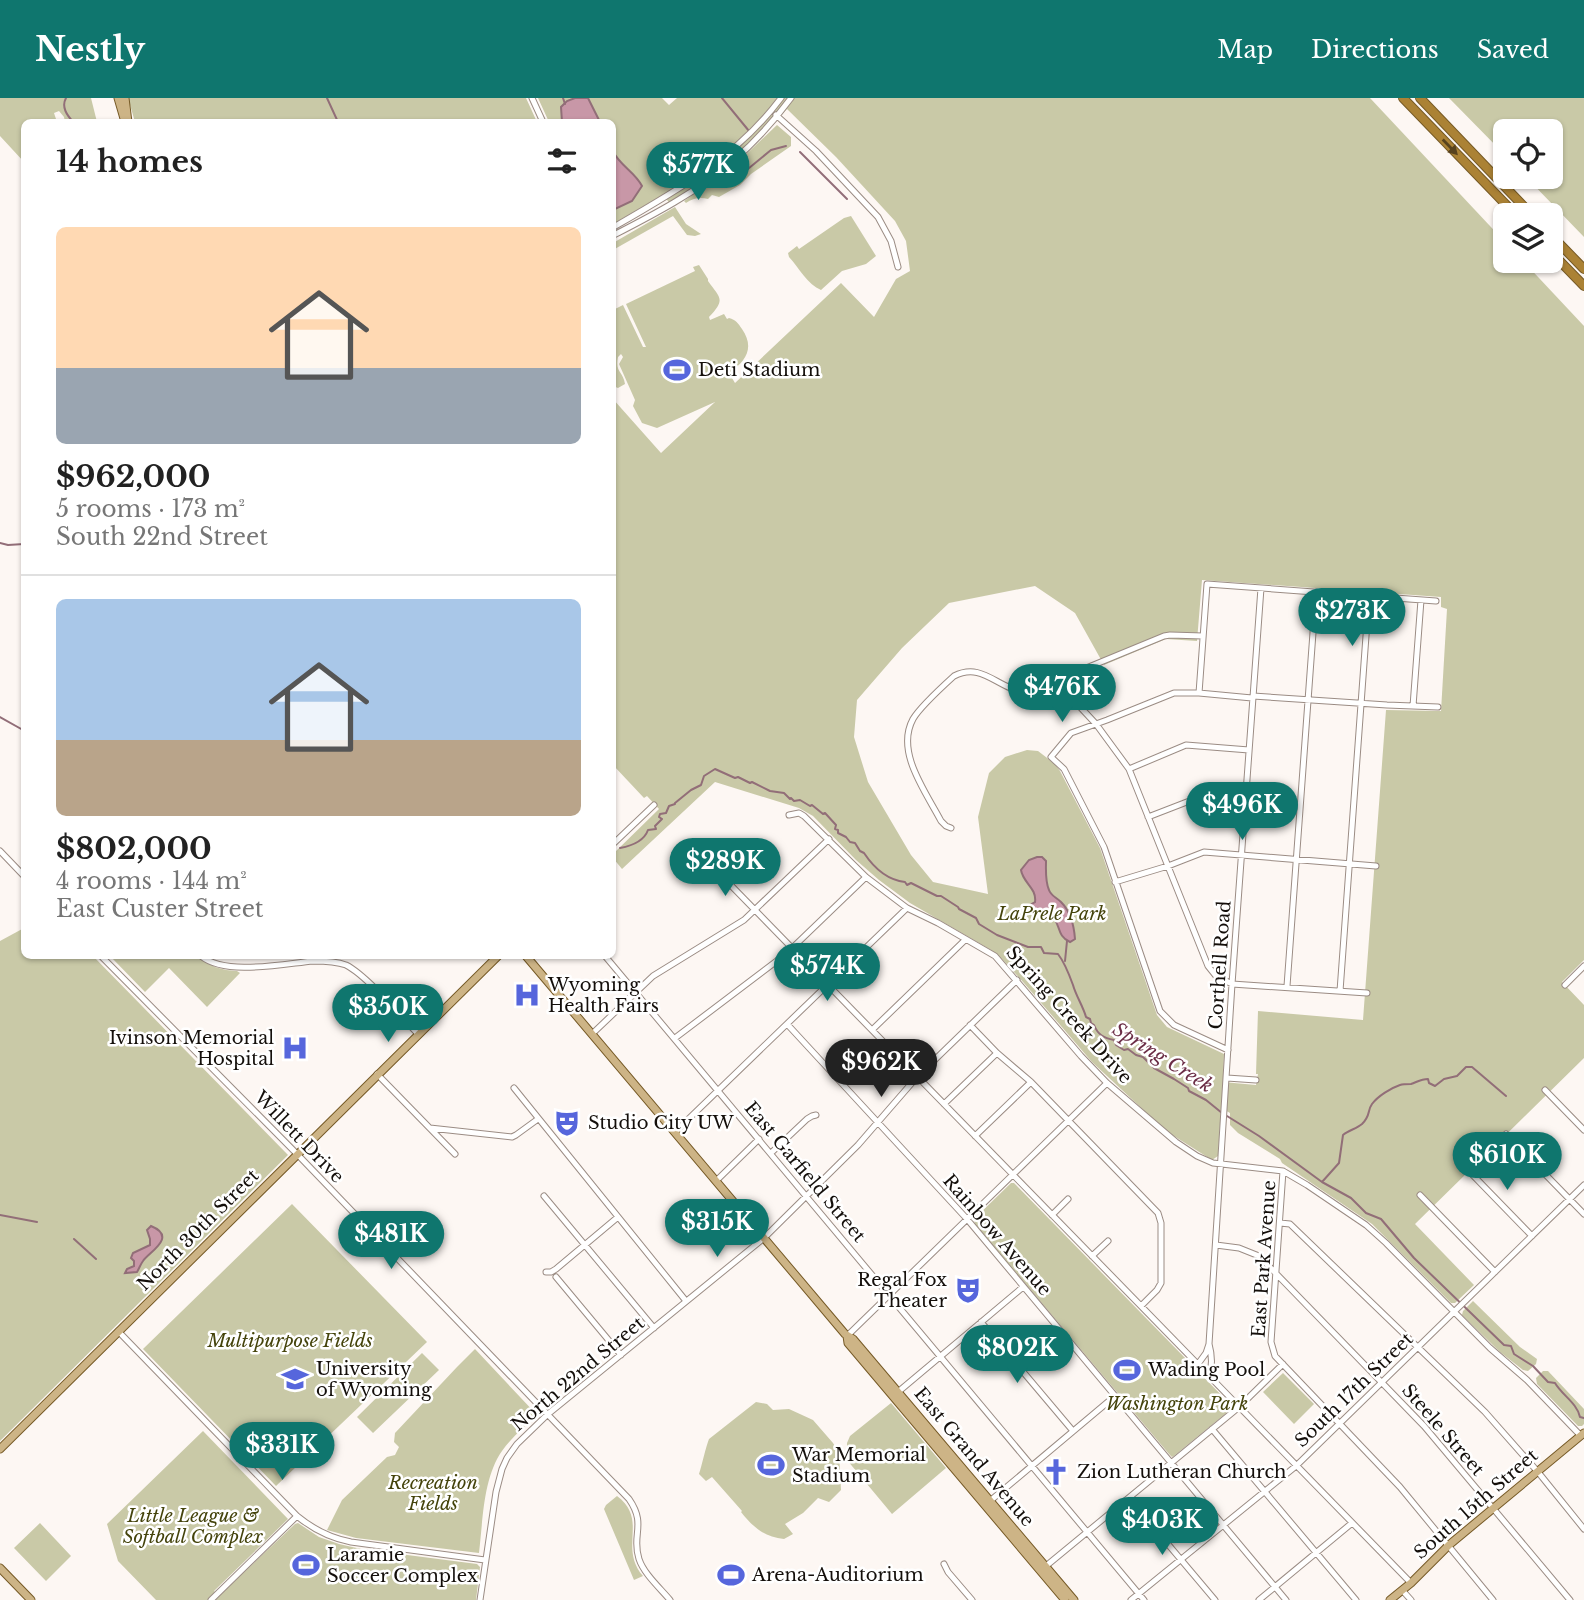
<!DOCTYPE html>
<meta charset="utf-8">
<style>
:root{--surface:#fff;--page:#f6f6f6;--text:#222;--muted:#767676;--line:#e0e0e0;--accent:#0f766e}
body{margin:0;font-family:"Libre Baskerville",serif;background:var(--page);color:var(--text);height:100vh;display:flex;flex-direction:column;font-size:26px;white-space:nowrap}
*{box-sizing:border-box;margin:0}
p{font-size:23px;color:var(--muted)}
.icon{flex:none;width:38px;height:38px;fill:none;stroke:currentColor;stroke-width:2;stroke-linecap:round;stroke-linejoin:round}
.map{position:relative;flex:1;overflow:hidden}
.details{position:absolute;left:21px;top:21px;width:595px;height:840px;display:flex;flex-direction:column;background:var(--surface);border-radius:10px;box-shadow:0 2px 5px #0004}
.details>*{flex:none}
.fabs{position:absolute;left:1493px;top:21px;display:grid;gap:14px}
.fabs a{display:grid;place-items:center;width:70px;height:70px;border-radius:10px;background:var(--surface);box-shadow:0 2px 5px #0004;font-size:35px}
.price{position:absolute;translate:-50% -60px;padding:0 16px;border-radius:24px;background:var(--accent);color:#fff;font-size:23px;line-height:46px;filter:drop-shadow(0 2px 4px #0008)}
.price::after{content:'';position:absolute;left:50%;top:42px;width:21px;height:16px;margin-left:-10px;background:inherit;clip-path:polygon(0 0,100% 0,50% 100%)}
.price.current{background:#222;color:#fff}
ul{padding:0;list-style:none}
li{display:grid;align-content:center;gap:14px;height:371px;padding:0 35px}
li+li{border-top:2px solid var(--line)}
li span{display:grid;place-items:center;height:217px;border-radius:10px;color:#555}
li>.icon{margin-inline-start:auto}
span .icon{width:126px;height:126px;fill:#fffc;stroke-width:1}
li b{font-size:30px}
h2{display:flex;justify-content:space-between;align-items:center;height:84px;padding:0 35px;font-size:30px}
header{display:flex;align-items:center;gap:42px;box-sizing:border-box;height:98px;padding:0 35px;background:var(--accent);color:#fff}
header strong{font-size:33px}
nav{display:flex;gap:38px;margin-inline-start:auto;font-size:24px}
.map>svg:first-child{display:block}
.green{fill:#c9c9a7;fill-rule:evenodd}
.water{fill:#c897a7;stroke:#926e78;stroke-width:2}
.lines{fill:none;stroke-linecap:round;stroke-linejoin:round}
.stream{stroke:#926e78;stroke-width:2}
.minor-casing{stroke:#9b8c84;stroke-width:7}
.major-casing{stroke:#765a26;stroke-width:9}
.highway-casing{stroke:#765a26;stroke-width:10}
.minor{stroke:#fff;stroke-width:5}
.major{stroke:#cdb486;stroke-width:7}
.highway{stroke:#ab8235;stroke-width:8}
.oneway{fill:#58431e}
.labels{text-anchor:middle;stroke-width:5;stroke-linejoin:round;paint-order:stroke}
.poi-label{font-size:18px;fill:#140f0b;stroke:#fff;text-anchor:start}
.park-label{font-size:18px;font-style:italic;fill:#44430b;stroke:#fff}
.street-label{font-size:18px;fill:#140f0b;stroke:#fff}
.water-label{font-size:19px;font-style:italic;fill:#6b2d46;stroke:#fff}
</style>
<header>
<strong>Nestly</strong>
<nav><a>Map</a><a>Directions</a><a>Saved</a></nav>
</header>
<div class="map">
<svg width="1584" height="1502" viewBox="0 0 1584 1502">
<rect width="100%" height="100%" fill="#fdf7f3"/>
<path class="green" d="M 0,0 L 91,0 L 97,24 L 71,24 L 72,23 L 70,21 L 68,23 L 70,24 L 65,24 L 64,19 L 59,13 L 54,15 L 57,24 L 24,24 L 24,64 L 0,38 Z
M 128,0 L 526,0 L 537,24 L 135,24 Z
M 538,0 L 662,0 L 669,7 L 677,0 L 1370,0 L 1505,144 L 1505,163 L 1523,163 L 1584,228 L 1584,862 L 1562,884 L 1584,907 L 1584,960 L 1415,1126 L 1474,1187 L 1455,1205 L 1451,1205 L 1372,1126 L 1282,1065 L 1280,1061 L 1238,1035 L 1230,1027 L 1230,1015 L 1221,1010 L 1218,1058 L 1212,1062 L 1166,1033 L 1092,964 L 1023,884 L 1002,861 L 991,852 L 910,805 L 879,782 L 856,762 L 813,718 L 799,710 L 715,684 L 622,771 L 613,760 L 613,756 L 659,711 L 647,698 L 644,700 L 613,667 L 613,301 L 661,355 L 715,304 L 657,330 L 642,325 L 633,308 L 635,302 L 619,266 L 623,259 L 621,256 L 618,259 C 615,275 623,273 625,286 L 618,290 L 613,288 L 613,261 L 616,243 L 613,240 L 613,212 L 623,207 L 643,249 L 646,249 L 626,206 L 695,173 L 693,169 L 699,167 L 708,181 L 708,183 C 719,199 727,201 709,219 L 710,222 L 724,216 L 727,221 L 729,220 C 736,222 738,225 742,231 C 755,250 746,263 729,275 L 735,285 L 841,185 L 874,219 L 896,181 L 910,173 L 906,143 L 895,123 L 836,59 L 787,11 L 757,45 L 736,64 L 672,108 L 663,97 L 613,126 L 612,24 L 549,24 ZM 1202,482 L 1441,499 L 1441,509 L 1447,511 L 1441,613 L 1386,612 L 1363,922 L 1258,913 L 1256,976 L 1258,976 L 1256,987 L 1223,984 L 1224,956 L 1167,929 L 1157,917 L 1100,750 L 1060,673 L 1055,666 L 1038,653 L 1027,652 L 1005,659 L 989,675 L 978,719 L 988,796 L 933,784 L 911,757 L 868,684 L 854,639 L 857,602 L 902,550 L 949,505 L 1035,488 L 1075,515 L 1104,567 L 1166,541 L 1197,543 Z
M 1449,0 L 1584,0 L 1584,139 L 1526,79 L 1550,79 L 1550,33 L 1505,33 L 1505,57 Z
M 777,27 L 791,39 L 791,48 L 751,76 L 740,87 L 719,99 L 712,97 L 708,101 C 700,99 693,100 686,105 L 684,103 L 736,66 Z
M 675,109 L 686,126 L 701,136 L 695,138 L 687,137 L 673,118 L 613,152 L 613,145 Z
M 851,118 L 876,158 L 866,166 L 842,173 L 821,192 C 808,187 799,170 789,159 L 788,155 L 797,148 L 799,151 L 844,120 Z
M 24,830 L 24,858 L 93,858 L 288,1057 L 0,1343 L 0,843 Z
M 112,858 L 196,858 L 215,869 L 226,872 L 237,873 L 240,875 L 207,909 L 169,870 L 145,894 L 111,859 Z
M 1011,1085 L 1014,1085 L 1230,1306 L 1232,1310 L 1230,1312 L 1174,1358 L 1172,1359 L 1169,1356 L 975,1126 L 974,1121 Z
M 292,1106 L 427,1244 L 276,1388 L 143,1251 Z
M 1473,1203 L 1520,1249 L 1537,1261 L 1536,1266 L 1528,1273 L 1523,1272 L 1500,1254 L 1462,1217 L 1463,1213 Z
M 475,1251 L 537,1317 C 525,1328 512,1339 502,1353 C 483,1380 483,1422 479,1455 L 356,1440 L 327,1432 L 342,1402 L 387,1359 L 395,1357 L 399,1349 L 394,1344 L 395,1335 L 457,1269 Z
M 422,1255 L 439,1272 L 373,1335 L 357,1319 Z
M 1543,1273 L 1548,1273 L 1584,1311 L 1584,1326 L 1582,1328 L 1578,1328 L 1537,1286 L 1536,1280 Z
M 1283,1275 L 1314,1306 L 1294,1326 L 1263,1294 Z
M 756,1304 L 767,1306 L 773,1312 L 789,1311 L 813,1322 L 833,1345 L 839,1355 L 841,1392 L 829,1404 L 818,1400 L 803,1415 L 785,1426 L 793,1436 L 784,1441 C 764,1439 753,1429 741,1414 L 742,1413 L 712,1379 L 706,1383 L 699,1376 C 702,1367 706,1348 709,1341 Z
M 891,1305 L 946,1370 L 892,1416 L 847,1362 L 847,1345 L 850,1338 Z
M 203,1333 L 288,1421 L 214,1493 L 219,1498 L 295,1426 L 298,1425 L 319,1439 L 339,1446 L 361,1451 L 477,1466 L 480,1469 L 476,1502 L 156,1502 L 118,1463 L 107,1426 Z
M 617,1398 C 649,1422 618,1449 643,1478 L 634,1482 L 604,1411 L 606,1407 Z
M 40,1425 L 71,1458 L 46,1483 L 14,1450 Z"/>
<path class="water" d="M 575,0 L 588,0 L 600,24 L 562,24 L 561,9 L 567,3 Z
M 612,52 C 621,69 634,73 642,88 L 632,103 L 613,112 Z
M 1037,759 L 1042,759 L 1046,763 C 1046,772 1045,783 1049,792 C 1051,798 1056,799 1061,804 C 1071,814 1074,827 1075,841 L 1070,844 C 1055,837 1062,825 1050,817 C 1044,813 1035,813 1028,811 L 1028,808 L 1035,804 C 1037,790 1023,785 1021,772 L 1029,762 Z
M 151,1128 C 178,1139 149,1154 143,1163 C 140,1167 139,1171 137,1174 L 125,1175 L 127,1171 L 134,1168 L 134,1163 L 131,1160 L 133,1155 L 150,1147 L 150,1141 L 147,1132 Z"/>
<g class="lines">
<path class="stream" d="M 66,0 C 61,9 67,17 73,24
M 327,0 L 338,24
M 563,0 L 565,6
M 722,0 L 749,33
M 800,54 L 847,101
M 743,75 L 771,52 L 786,48
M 0,445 L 8,447 L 24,446
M 0,619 L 23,632 L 24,629
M 620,750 C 631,748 644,743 648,732 L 656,731 L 655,728 L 662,721 L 659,719 L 660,716 L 666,715 L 669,708 L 675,706 L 675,705 L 691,692 L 701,687 L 704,678 L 715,671 L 735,680 L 738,679 L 750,685 L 752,684 L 770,693 L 784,695 L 790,701 L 791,700 L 794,703 L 800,702 L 810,708 L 812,707 L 823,716 L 825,715 L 836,727 L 835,731 L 838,732 L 838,735 L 846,739 L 850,744 L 855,745 L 860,753 L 864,755 C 874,770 887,782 905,784 L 907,787 L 911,785 L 937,798 L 941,798 L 958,809 L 959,811 L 976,820 L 979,826 L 997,837 L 1028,849 L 1041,849 L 1044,855 L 1058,856 C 1065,865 1069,876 1073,887 C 1076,898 1083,908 1086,919 L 1090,921 L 1091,925 L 1094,927 C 1098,937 1104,940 1114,942 L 1116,947 L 1124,952 L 1128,951 L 1136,957 L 1143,959 L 1154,970 L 1174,981 L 1188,990 L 1189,993 L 1206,1002 L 1222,1015
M 1065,863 L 1067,843
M 1227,1018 L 1259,1038 L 1322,1084 L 1351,1100 L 1366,1115 L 1381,1121 L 1414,1160 L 1504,1247 L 1511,1248 L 1514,1256 L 1533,1268 L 1548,1284 L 1555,1285 C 1562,1297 1577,1305 1580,1319 L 1584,1320
M 1322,1084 L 1339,1065 L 1343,1037 C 1349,1032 1356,1031 1362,1026 C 1371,1017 1367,1013 1372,1006 C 1378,998 1391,990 1400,987 C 1403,986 1408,986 1411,986 C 1417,984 1421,981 1428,981 L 1429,985 L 1435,988 L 1444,981 L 1457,978 L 1466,969 L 1472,969 L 1506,998
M 0,1117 L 37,1124
M 74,1141 L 96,1161"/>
<defs>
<path id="minor" d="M 532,0 L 543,24
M 776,17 L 816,53 L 878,119 L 891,143 L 898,169
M 612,130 C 675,94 737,59 781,0
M 612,138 C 653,117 697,94 732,64 C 754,45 774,23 791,0
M 1056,583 L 1096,626 L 1129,671 L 1208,868 L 1216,878 L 1232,886 L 1367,895
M 1199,595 L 1207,486 L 1436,503
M 1253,598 L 1387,607 L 1438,609
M 1413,608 L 1421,502
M 1129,671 L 1186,647 L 1249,652
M 789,717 L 799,715 L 804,718 L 866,779 L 907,810 L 938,825 L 995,858 L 1081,958 L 1107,985 L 1176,1044 L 1197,1058 L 1213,1065 L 1283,1073 L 1307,1087 L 1366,1127 L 1386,1145 L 1490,1250 L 1527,1282 L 1581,1338
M 1148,719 L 1192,702 L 1245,705
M 951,730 L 946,728 L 941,723 C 926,694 895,654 913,621 C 920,609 943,588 954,578 C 984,563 998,593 1028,594 L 1164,538 L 1170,537 L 1203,538
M 612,747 L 654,707
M 0,753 L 24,778
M 714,770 L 1411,1485
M 1115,784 L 1168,768 L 1204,754 L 1376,768
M 101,858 L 297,1056 L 629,1401 C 647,1427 631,1437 639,1461 C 644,1476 660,1490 670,1502
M 201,858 C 226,878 282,866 313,863 C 324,863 335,863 346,867 C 366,877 401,918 418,936
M 605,858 L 1144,1502
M 1565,887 L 1584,868
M 1287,888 L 1316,494
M 1340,893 L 1369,497
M 787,926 L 967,1121 L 1286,1502
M 970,927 L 997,955 L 1031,984 L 1158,1115 L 1161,1125 L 1161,1185 L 1157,1192 L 1141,1208
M 872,932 L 965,842
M 592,936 L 653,878 L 744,822 L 829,741
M 675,940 L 786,856 L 866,779
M 1228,952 L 1174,927 L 1160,913 L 1104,749 L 1064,671 L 1051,659 L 1071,635 L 1107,622 L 1174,595 L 1199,595 L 1252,600
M 377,976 L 455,1056
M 1227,980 L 1256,982
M 514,990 L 686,1203
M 1545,992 L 1584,1032
M 944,1006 L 997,955
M 430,1030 L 512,1039 L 516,1037 L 538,1021
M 675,1034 L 907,810
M 1506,1036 L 1584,1116
M 975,1038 L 1031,984
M 771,1055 L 807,1021 L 812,1018 L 816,1017
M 1464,1068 L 1532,1138
M 1283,1073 L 1271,1244 L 1275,1258 L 1400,1389 L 1493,1502
M 716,1083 L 759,1041
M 1420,1097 L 1495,1174
M 544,1098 L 654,1230
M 1052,1117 L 1068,1101
M 1280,1125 L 1290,1126 L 1485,1314 L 1538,1374 L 1584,1431
M 1216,1147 L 1239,1150 L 1259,1158 L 1424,1328 L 1570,1502
M 1092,1158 L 1108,1143
M 546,1174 L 551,1174 L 556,1171 L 618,1119
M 556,1179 L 621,1257
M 981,1224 L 1073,1333
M 118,1233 L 297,1418 C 314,1432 330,1440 351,1444 L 485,1462
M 847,1238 L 1107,985
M 1198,1266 L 1206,1255 L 1209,1246 L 1232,886 L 1261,490
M 1209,1278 C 1213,1267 1212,1257 1209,1246
M 898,1294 L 1023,1189
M 1212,1331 L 1356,1502
M 1129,1400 L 1215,1502
M 990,1403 L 1115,1298
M 944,1466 L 948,1474 L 972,1502
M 1046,1468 L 1239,1309 L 1283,1266
M 1402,1492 L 1411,1502
M 211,1502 L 297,1418
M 480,1502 L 496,1394 L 502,1371 L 507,1360 L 517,1346 L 548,1316 L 764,1140 L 858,1047 L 917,979 L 1017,882
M 1131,1502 L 1296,1368 L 1584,1087
M 1259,1502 L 1352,1425"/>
<path id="major" d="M 118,0 L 125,24
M 125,0 L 128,24
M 526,858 L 845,1236 L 853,1241 L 1074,1502
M 847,1238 L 848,1245 L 1065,1502
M 0,1351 L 498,858
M 0,1470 L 31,1502
M 1390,1502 L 1411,1485 L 1449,1447 L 1584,1335"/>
<path id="highway" d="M 1403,0 L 1516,117
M 1420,0 L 1532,117
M 1550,136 L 1584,171
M 1550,153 L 1584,188"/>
</defs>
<use href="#minor" class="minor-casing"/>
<use href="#major" class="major-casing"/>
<use href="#highway" class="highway-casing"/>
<use href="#minor" class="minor"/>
<use href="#major" class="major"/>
<use href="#highway" class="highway"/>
</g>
<defs><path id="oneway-solid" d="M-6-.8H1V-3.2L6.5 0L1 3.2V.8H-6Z" transform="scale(1.75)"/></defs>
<use class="oneway" href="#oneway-solid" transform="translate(1450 49) rotate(46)"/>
<defs>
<symbol id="stadium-bare" viewBox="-9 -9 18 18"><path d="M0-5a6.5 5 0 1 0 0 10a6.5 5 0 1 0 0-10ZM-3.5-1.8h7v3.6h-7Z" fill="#5666dc" stroke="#fff" stroke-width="2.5" paint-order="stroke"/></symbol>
<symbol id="hospital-bare" viewBox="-9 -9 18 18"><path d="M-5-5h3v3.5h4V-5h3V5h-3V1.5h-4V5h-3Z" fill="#5666dc" stroke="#fff" stroke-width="2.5" paint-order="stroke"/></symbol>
<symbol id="theatre-bare" viewBox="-9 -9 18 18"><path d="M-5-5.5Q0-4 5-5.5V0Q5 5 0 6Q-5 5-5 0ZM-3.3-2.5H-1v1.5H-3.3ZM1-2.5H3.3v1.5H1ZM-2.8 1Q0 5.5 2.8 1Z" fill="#5666dc" stroke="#fff" stroke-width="2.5" paint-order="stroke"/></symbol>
<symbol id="university-bare" viewBox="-9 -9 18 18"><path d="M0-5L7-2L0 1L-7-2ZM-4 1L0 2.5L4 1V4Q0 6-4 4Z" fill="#5666dc" stroke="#fff" stroke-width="2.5" paint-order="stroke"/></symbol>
<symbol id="church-bare" viewBox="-9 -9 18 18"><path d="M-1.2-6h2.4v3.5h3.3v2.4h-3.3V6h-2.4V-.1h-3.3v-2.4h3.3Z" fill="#5666dc" stroke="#fff" stroke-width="2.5" paint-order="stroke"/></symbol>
</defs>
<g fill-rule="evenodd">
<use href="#stadium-bare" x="658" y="253" width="38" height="38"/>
<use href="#hospital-bare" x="508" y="878" width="38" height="38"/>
<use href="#hospital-bare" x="276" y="931" width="38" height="38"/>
<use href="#theatre-bare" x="548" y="1006" width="38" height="38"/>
<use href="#theatre-bare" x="949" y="1173" width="38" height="38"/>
<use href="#stadium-bare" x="1108" y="1253" width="38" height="38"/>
<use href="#university-bare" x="276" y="1262" width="38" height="38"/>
<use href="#stadium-bare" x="752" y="1348" width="38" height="38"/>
<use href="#church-bare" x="1037" y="1355" width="38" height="38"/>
<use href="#stadium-bare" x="287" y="1448" width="38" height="38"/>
<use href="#stadium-bare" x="712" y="1458" width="38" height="38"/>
</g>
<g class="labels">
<g class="poi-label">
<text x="698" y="278">Deti Stadium</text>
<text x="548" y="893">Wyoming<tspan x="548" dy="21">Health Fairs</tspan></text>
<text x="274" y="946" text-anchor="end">Ivinson Memorial<tspan x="274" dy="21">Hospital</tspan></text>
<text x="588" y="1031">Studio City UW</text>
<text x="947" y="1188" text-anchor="end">Regal Fox<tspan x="947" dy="21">Theater</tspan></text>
<text x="316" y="1277">University<tspan x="316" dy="21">of Wyoming</tspan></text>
<text x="1148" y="1278">Wading Pool</text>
<text x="792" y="1363">War Memorial<tspan x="792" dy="21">Stadium</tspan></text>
<text x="1077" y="1380">Zion Lutheran Church</text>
<text x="327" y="1463">Laramie<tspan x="327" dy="21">Soccer Complex</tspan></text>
<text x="752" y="1483">Arena-Auditorium</text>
</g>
<g class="park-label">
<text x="1052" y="822">LaPrele Park</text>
<text x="290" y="1249">Multipurpose Fields</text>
<text x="1177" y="1312">Washington Park</text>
<text x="433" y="1391">Recreation<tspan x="433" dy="21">Fields</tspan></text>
<text x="193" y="1424">Little League &amp;<tspan x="193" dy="21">Softball Complex</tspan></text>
</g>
<g class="street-label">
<text transform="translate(1220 867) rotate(-86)" y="6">Corthell Road</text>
<text transform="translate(1069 917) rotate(48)" y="6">Spring Creek Drive</text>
<text transform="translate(299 1039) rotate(46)" y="6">Willett Drive</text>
<text transform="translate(805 1074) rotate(50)" y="6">East Garfield Street</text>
<text transform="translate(198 1132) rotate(-45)" y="6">North 30th Street</text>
<text transform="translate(997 1137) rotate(49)" y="6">Rainbow Avenue</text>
<text transform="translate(1264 1161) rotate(-86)" y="6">East Park Avenue</text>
<text transform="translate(578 1276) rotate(-40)" y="6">North 22nd Street</text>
<text transform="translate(1354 1292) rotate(-44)" y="6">South 17th Street</text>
<text transform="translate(1443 1332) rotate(49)" y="6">Steele Street</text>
<text transform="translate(974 1359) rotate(50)" y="6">East Grand Avenue</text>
<text transform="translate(1476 1406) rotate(-41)" y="6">South 15th Street</text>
</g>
<g class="water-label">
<text transform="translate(1163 959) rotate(32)" y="7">Spring Creek</text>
</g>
</g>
</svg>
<div class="fabs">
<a><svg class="icon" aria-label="locate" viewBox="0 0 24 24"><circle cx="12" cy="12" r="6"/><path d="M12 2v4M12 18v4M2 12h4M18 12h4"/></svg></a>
<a><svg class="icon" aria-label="layers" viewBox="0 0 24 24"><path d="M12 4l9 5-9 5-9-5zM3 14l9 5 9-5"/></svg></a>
</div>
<b class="price" style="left:698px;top:104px">$577K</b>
<b class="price" style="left:1352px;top:550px">$273K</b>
<b class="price" style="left:1062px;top:626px">$476K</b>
<b class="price" style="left:1242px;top:744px">$496K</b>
<b class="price" style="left:725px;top:800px">$289K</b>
<b class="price" style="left:827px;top:905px">$574K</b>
<b class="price" style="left:388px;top:946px">$350K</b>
<b class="price current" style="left:881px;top:1001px">$962K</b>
<b class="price" style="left:1507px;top:1094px">$610K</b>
<b class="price" style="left:717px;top:1161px">$315K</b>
<b class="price" style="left:391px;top:1173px">$481K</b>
<b class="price" style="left:1017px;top:1287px">$802K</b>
<b class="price" style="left:282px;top:1384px">$331K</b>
<b class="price" style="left:1162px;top:1459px">$403K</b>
<section class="details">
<h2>14 homes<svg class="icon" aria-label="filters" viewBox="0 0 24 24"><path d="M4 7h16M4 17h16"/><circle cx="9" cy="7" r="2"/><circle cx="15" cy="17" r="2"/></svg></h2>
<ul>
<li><span style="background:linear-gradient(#ffd9b3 65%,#9aa5b1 0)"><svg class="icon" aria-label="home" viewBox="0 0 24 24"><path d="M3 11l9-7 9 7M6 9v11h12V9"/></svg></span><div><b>$962,000</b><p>5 rooms · 173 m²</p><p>South 22nd Street</p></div></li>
<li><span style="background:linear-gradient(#a9c7e8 65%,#b9a48a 0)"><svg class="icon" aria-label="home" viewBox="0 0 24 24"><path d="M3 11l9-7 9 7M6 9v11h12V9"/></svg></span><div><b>$802,000</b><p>4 rooms · 144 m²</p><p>East Custer Street</p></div></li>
</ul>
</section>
</div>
